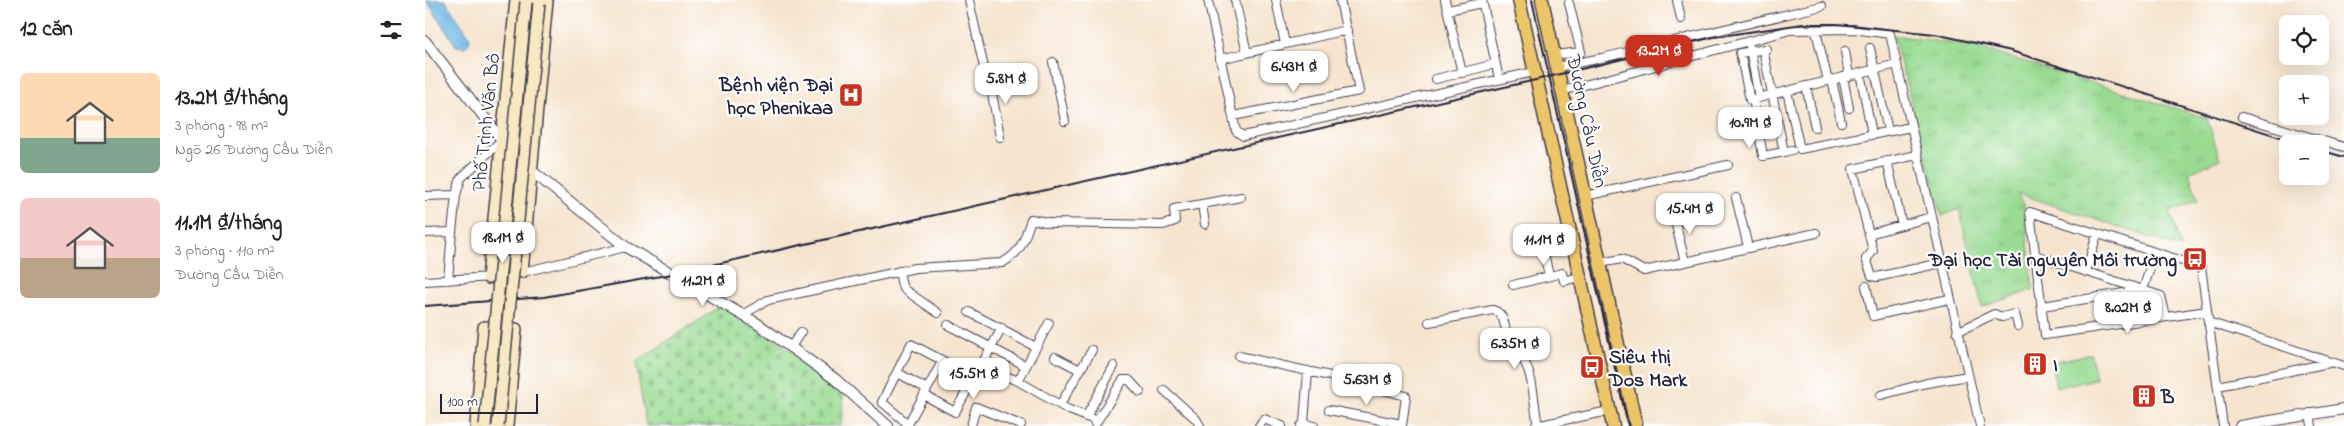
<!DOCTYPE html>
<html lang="vi">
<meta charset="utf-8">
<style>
:root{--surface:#fff;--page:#f2f2f2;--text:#222;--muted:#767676;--accent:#c8321e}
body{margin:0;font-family:"Indie Flower",sans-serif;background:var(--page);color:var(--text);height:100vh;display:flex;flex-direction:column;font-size:19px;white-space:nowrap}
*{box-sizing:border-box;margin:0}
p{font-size:16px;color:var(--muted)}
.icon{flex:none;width:28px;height:28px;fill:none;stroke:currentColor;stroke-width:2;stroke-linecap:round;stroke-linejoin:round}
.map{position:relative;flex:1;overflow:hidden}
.side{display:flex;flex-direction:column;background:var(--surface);width:425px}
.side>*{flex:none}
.buttons{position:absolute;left:1854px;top:15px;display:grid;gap:10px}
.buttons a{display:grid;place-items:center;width:50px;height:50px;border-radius:8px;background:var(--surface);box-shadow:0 5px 20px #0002;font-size:25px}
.scale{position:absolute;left:15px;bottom:12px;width:98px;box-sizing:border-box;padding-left:5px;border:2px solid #22223b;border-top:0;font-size:14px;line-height:18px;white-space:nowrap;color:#22223b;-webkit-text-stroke:4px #fff;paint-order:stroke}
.price{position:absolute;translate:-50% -42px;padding:0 11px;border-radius:10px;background:#fff;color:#222;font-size:16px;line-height:32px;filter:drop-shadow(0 1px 2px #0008)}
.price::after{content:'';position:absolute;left:50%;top:30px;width:15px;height:11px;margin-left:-8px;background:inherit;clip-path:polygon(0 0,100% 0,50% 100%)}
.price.selected{background:var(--accent);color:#fff}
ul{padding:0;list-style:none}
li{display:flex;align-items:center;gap:15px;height:125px;padding:0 20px}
li span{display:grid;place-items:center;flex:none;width:140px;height:100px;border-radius:8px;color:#555}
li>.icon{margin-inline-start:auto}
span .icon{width:60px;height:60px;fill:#fffc;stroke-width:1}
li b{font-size:21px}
h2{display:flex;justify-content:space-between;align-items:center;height:60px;padding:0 20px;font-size:21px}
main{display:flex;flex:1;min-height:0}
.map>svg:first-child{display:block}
.grass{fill:url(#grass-tufts);stroke:#5e7e66}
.cemetery{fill:url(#cemetery-stones);stroke:#5e7e66}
.park{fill:#99db92;stroke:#5e7e66}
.water{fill:url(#water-ripples);stroke:#466c90}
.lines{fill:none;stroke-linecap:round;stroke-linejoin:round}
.minor-casing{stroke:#423f51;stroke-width:10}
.tertiary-casing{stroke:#423f51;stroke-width:12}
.secondary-casing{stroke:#423f51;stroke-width:14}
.trunk-casing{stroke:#423f51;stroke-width:15}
.minor{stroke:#fff;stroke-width:8}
.tertiary{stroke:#fff;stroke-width:10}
.secondary{stroke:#f8e8c3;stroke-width:11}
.trunk{stroke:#edc569;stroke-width:12}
.rail{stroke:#22223b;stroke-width:2}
.secondary-bridge-casing{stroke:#423f51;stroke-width:14;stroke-linecap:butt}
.secondary-bridge{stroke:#f8e8c3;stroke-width:11}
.labels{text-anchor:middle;stroke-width:4.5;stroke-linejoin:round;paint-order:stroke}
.poi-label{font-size:20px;font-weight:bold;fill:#22223b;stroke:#fff;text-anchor:start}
.street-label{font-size:20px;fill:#22223b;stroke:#fff}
</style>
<main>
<section class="side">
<h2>12 căn<svg class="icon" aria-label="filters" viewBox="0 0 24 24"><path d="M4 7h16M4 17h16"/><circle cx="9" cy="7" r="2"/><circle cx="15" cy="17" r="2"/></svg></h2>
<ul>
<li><span style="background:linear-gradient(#ffd9b3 65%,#7fa58c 0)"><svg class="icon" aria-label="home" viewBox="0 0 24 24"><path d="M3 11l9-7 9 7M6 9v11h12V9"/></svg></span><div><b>13.2M ₫/tháng</b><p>3 phòng · 98 m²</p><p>Ngõ 26 Đường Cầu Diễn</p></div></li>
<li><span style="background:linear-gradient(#f6c9c9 60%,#b9a48a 0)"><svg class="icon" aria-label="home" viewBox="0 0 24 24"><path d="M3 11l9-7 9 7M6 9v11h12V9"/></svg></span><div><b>11.1M ₫/tháng</b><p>3 phòng · 110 m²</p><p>Đường Cầu Diễn</p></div></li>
</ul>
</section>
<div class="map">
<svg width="1919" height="426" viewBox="0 0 1919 426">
<defs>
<pattern id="grass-tufts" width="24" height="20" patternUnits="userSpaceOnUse" patternTransform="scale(1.25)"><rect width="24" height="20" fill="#99db92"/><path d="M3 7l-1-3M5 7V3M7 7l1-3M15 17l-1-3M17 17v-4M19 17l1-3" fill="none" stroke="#84bc7f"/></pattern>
<pattern id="cemetery-stones" width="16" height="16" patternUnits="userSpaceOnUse" patternTransform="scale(1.25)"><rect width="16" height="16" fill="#99db92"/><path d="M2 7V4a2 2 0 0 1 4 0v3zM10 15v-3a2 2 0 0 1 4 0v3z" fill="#84bc7f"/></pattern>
<pattern id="water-ripples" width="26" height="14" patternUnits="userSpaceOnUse" patternTransform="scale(1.25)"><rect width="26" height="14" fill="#6bb6e4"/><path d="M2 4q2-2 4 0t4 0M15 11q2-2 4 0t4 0" fill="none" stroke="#5894ba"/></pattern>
</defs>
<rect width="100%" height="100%" fill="#fff"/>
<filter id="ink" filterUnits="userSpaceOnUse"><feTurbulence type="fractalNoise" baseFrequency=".02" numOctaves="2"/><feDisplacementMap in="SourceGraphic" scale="10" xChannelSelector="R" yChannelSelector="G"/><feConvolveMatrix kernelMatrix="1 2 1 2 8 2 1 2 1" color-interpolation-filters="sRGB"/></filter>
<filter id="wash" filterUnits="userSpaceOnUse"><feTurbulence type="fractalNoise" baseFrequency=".0096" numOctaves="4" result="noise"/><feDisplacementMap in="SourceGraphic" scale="20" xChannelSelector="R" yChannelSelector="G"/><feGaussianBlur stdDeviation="1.12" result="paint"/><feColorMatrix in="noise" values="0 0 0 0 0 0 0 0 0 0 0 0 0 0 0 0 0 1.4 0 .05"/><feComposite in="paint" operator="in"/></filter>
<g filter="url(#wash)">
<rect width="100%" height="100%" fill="#f6e4ce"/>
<path class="grass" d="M 1468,35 L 1551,47 L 1782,118 L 1795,159 L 1764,173 L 1773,200 L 1745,211 L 1756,248 L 1592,193 L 1599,204 L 1608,290 L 1557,307 L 1534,209 L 1517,216 Z"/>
<path class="cemetery" d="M 298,304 L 419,387 L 416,426 L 221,426 L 211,362 Z"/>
<path class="park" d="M 1666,354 L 1671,379 L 1631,387 L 1626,362 Z"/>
<path class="water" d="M 1,0 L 20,0 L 45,37 L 44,44 L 40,47 L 31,46 Z"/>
</g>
<g filter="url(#ink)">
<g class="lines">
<defs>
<path id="minor" d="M 544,0 L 561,77
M 783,0 L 811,131 L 818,136 L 1109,72
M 810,0 L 822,53
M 851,0 L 860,44
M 1020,0 L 1037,73
M 1057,0 L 1074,79
M 1252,0 L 1256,19
M 1023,10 L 1057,3
M 1391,31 L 1403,81
M 1325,48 L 1334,98
M 1445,48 L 1463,131
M 1338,49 L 1359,152 L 1367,150
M 1342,49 L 1315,53 L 1325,100 L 1472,64
M 1420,51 L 1424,76
M 1129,55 L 1156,52 L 1144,3
M 795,59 L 922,30
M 628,62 L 640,121
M 1132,67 L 1177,58 L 1397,6
M 1435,73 L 1447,134
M 564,77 L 575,137
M 1418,77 L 1424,108
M 1011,79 L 1070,64
M 1407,80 L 1416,122
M 1381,86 L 1390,127
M 1137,91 L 1365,30 L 1428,29 L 1465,34 L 1555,426
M 1362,91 L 1375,149 L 1486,127
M 1328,99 L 1338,156 L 1359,152
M 808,116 L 934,91 L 915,0
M 1817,117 L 1919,147
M 1492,155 L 1428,169 L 1448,251 L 1441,259 L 1447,276 L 1452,277 L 1516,263
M 1462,161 L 1477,225
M 0,196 L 31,195
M 1160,196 L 1303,165
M 1311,198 L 1323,247
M 777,204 L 780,224
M 1248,213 L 1260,262
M 1114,230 L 1124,276
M 27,232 L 31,195 L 36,178 L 77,140
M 0,233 L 27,232 L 23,280
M 1444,234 L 1506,217
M 1610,255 L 1736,296 L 1741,317
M 1175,263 L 1197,259 L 1219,271 L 1391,233
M 474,271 L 477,286 L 480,290 L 513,313
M 1661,272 L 1672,234
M 94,273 L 201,247
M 0,281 L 68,277
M 1088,285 L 1137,273 L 1139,281 L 1154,277
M 1441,286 L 1448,316 L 1524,299
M 1617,306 L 1718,290 L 1730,252
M 1782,311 L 1620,335 L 1605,212 L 1776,267 L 1798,426
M 544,312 L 611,347
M 317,315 L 343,300 L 490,268 L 577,263 C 597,252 599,240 606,219 L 626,223 L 738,225 L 750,221 L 749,209 L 816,197
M 1004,322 L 1068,310 C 1082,314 1079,331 1084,343 C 1087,350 1095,355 1099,361 C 1109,378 1109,406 1113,426
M 1783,322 L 1919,366
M 523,325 L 601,366
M 1532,332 L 1569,314 L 1577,317 L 1590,314 L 1593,326
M 365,348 L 376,332
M 814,356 L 905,376 L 981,396 L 977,426
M 630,357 L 655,370
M 561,358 L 570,372 L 593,381 L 642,409 L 672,421
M 473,373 L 502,389
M 593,381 L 624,323
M 1793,386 L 1904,363
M 739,390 L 771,419 L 775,426
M 499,395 L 530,412 L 577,328
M 1456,395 L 1502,383 L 1543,376
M 635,405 L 667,350
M 904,410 L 977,424
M 1885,413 L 1887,426
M 661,417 L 689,366
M 879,423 L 889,426
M 483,424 L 457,402 L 486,344 L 549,377
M 670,424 L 698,380 L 704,380 L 715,392
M 482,426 L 517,362
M 546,426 L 551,407 L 596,425
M 834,426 L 839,419 L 857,426
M 876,426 L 879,423 L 883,371
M 1110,426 L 1184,411"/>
<path id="tertiary" d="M 0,41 L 77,140
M 77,168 L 108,172 L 201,247 L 333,324 L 410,379 L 463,426
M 1815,426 L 1919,409"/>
<path id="secondary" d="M 97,272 L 122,0
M 63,278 L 91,0
M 51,426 L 59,327 L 91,329 L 82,426"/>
<path id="trunk" d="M 1094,0 L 1188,426
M 1117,0 L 1211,426"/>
</defs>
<use href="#minor" class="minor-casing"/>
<use href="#tertiary" class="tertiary-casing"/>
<use href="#secondary" class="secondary-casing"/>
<use href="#trunk" class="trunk-casing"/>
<use href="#minor" class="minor"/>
<use href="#tertiary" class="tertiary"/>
<use href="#secondary" class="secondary"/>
<use href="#trunk" class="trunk"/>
<path class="rail" d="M 1107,0 L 1203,426
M 1895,150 L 1919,157
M 0,306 L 119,297 L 247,274 L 1102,82 L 1289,37 L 1378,24 L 1412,24 L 1510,34 L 1586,51 L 1877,144"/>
<defs>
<path id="secondary-bridge" d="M 60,426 L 101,2
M 73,426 L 114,3"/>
</defs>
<use href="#secondary-bridge" class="secondary-bridge-casing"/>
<use href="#secondary-bridge" class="secondary-bridge"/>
</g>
</g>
<defs>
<symbol id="hospital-square" viewBox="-11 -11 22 22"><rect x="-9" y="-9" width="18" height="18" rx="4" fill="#c8321e" stroke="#fff"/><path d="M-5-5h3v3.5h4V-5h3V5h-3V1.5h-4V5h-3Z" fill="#fff"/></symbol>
<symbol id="bus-square" viewBox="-11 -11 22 22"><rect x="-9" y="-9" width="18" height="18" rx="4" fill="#c8321e" stroke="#fff"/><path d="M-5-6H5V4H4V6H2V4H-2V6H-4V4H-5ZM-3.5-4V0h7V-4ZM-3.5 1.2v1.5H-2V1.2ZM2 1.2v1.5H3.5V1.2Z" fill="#fff"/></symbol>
<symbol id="building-square" viewBox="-11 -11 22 22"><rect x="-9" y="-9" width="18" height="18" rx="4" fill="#c8321e" stroke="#fff"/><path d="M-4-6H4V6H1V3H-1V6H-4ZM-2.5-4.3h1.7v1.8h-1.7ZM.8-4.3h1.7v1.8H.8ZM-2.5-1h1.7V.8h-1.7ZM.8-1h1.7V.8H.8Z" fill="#fff"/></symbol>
</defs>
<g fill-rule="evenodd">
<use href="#hospital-square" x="412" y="81" width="28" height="28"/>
<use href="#bus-square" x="1756" y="245" width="28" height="28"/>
<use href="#building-square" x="1596" y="350" width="28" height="28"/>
<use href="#bus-square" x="1153" y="353" width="28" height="28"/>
<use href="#building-square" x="1705" y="382" width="28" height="28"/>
</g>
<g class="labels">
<g class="poi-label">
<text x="408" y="91" text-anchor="end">Bệnh viện Đại<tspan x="408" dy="23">học Phenikaa</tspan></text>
<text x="1752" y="266" text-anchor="end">Đại học Tài nguyên Môi trường</text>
<text x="1184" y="363">Siêu thị<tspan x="1184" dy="23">Dos Mark</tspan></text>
<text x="1628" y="371">I</text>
<text x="1736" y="403">B</text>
</g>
<g class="street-label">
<text transform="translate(1163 121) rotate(78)" y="7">Đường Cầu Diễn</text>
<text transform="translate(60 122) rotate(-84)" y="7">Phố Trịnh Văn Bô</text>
</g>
</g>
</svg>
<div class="buttons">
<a><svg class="icon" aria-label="locate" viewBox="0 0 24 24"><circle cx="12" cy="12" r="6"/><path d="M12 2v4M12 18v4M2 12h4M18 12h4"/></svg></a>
<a>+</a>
<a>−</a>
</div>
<div class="scale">100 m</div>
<b class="price selected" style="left:1234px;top:77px">13.2M ₫</b>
<b class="price" style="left:869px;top:93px">6.43M ₫</b>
<b class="price" style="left:581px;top:105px">5.8M ₫</b>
<b class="price" style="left:1325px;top:149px">10.9M ₫</b>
<b class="price" style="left:1265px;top:235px">15.4M ₫</b>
<b class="price" style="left:78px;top:264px">18.1M ₫</b>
<b class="price" style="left:1119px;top:266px">11.1M ₫</b>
<b class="price" style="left:278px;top:307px">11.2M ₫</b>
<b class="price" style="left:1703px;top:334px">8.02M ₫</b>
<b class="price" style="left:1090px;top:370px">6.35M ₫</b>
<b class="price" style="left:549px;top:400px">15.5M ₫</b>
<b class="price" style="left:942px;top:406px">5.63M ₫</b>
</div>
</main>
